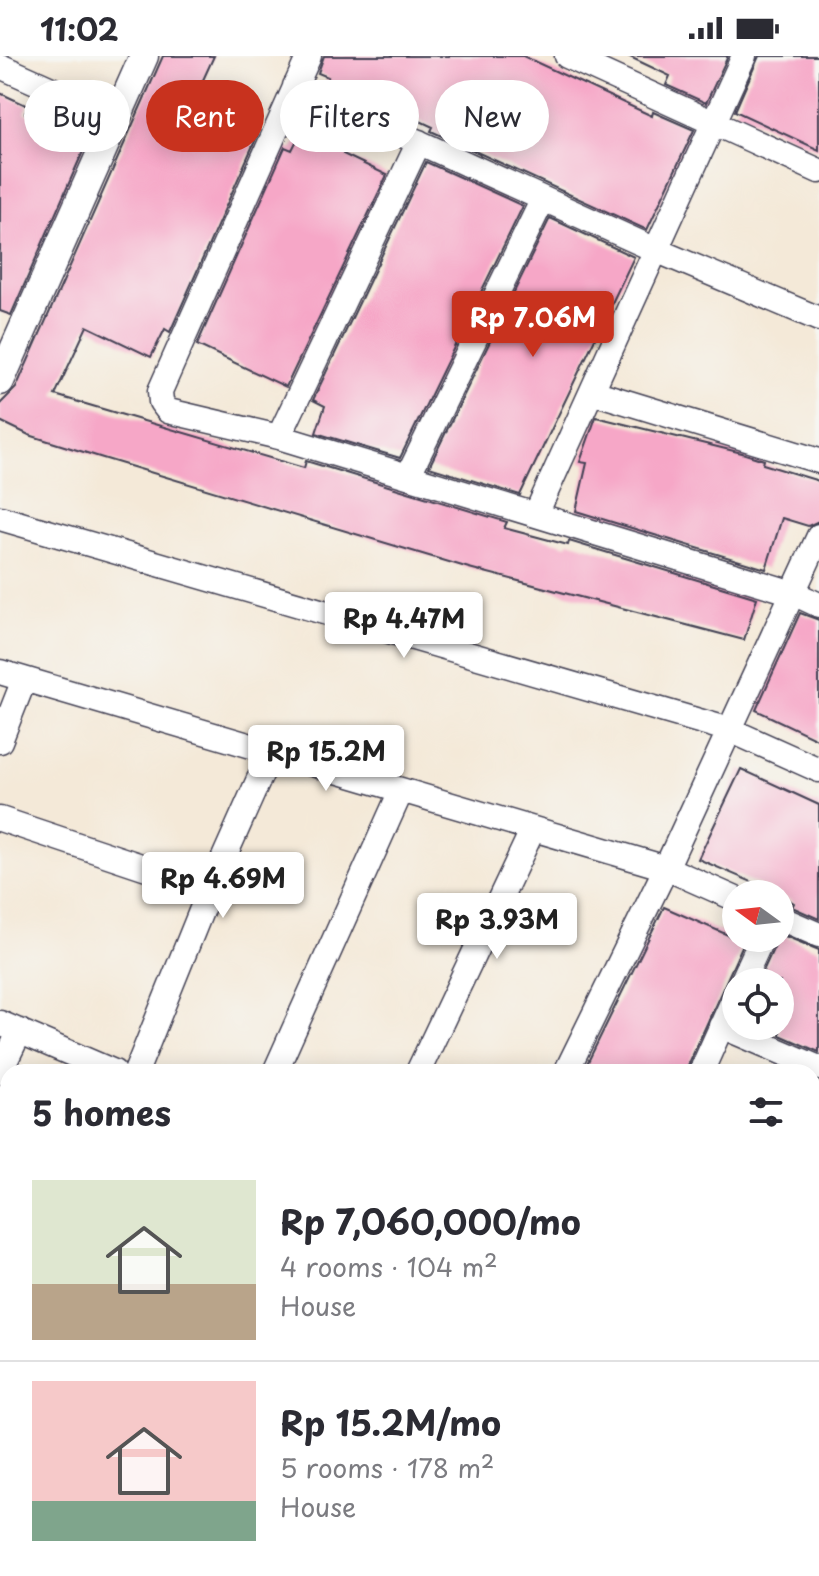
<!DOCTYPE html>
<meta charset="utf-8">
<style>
:root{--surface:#fff;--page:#f2f2f3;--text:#2b2b33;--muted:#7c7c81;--line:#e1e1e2;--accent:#c8321e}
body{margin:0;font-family:"Playpen Sans",sans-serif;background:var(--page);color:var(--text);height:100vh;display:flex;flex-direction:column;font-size:30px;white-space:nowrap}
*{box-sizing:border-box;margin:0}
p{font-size:26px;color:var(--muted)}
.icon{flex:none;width:44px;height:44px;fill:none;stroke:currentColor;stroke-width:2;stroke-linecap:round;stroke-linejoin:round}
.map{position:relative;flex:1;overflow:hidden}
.drawer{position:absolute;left:0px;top:1008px;width:820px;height:512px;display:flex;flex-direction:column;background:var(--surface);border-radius:24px 24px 0 0;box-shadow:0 4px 20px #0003}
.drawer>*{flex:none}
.guide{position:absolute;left:24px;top:24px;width:772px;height:72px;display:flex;gap:16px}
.needle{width:52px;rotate:285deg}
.tools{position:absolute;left:722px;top:824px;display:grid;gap:16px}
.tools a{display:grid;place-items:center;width:72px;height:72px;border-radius:50%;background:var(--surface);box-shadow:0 4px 20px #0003;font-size:40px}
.price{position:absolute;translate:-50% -68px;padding:0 18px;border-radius:8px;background:#fff;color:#222;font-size:26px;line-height:52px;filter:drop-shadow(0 2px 4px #0008)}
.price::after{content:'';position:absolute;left:50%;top:48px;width:24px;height:18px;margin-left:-12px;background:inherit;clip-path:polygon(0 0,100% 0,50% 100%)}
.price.on{background:var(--accent);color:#fff}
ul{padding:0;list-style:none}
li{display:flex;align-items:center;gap:24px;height:200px;padding:0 32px}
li+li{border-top:2px solid var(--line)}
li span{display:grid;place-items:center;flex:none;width:224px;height:160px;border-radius:0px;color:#555}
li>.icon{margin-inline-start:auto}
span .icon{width:96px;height:96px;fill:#fffc;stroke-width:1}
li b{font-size:34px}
h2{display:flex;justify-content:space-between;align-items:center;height:96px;padding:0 32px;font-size:34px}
.tag{padding:0 28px;border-radius:36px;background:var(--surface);box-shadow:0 4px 20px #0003;font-size:28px;line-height:72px}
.tag.on{background:var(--accent);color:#fff}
.status{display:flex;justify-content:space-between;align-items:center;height:56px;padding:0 40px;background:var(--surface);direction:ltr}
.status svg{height:22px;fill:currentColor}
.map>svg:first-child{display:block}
.building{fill:#f6a7c7}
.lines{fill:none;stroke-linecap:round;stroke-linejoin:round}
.minor-casing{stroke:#424053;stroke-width:27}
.tertiary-casing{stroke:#424053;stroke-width:31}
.minor{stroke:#fff;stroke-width:24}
.tertiary{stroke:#fff;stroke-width:28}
</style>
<div class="status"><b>11:02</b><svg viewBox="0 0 49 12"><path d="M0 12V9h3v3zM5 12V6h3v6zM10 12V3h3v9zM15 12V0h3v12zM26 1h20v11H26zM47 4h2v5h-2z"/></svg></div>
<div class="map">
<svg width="819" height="1520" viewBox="0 0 819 1520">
<rect width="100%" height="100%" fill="#f6f6f2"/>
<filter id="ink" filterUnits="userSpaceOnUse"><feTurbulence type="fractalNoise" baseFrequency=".0125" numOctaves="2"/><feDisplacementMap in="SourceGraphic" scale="16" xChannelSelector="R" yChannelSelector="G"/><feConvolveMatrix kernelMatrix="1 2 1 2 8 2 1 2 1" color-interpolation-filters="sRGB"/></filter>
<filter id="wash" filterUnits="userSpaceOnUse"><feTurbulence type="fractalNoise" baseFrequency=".006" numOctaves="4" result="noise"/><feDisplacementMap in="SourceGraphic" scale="32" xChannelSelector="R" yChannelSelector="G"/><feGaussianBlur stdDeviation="1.8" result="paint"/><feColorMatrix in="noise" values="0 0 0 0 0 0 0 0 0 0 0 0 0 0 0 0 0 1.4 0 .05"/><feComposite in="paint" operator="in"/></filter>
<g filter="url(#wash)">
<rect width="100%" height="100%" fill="#f4e9d8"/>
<g id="blocks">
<path class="building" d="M 163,0 L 214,0 L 192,48 L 258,78 L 170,276 L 165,273 L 151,301 L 87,270 L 55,339 L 304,412 L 306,405 L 507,466 L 504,472 L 568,489 L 569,485 L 757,542 L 744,584 L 469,512 L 103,402 L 29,379 L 0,365 L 0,348 L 16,332 Z
M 324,0 L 523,0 L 652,60 L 653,56 L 694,74 L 647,174 L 431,75 L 433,71 L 369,41 L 367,46 L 325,27 L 328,21 L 318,17 Z
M 628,0 L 728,0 L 706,47 L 666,29 L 670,20 Z
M 759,0 L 819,0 L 819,94 L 735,55 Z
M 0,37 L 28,50 L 25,57 L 88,84 L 11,259 L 0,255 Z
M 312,54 L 354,74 L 343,98 L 387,119 L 286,331 L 197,289 L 285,91 L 292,94 Z
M 426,106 L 523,150 L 400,402 L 316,377 L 325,350 L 313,344 Z
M 550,162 L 634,201 L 520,439 L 429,411 Z
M 596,361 L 742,397 L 764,404 L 763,408 L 819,425 L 819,465 L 808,470 L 782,462 L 766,513 L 576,455 L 587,407 L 580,406 Z
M 800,557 L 819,564 L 819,684 L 756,654 Z
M 741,713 L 819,749 L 819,863 L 792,851 L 794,847 L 780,838 L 698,803 Z
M 664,851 L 744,886 L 685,1016 L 583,1016 Z
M 780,878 L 819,894 L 819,996 L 780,979 L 780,926 L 758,926 Z"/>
</g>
</g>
<g filter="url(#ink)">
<use href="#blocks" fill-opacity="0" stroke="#424053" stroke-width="2"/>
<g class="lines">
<defs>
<path id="minor" d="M 309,0 L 160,335 L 161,346 L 168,355 L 279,381 L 793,537 L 819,549
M 567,0 L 819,115
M 0,10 L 116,62
M 295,30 L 658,195 L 819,263
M 593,336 L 819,405
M 279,381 L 419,86
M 408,420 L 543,143
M 536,458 L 744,0
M 0,462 L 730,674 L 819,714
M 0,616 L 666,812 L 736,843
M 0,685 L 24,624
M 0,763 L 210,833
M 780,862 L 819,879
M 742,926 L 762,882
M 0,967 L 114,1016
M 721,970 L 819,1012
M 0,1016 L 20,975
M 136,1016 L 210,833 L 271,696
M 275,1016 L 401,735
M 418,1016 L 533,773
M 566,1016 L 666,812 L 819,480
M 701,1016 L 736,938
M 0,1232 L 8,1236
M 0,1331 L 8,1310
M 812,1342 L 819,1328
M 0,1382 L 8,1385
M 287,1512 L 305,1520
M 595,1512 L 611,1520
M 338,1520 L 341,1512
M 470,1520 L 474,1512
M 723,1520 L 727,1512"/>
<path id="tertiary" d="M 0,325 L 144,0"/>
</defs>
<use href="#minor" class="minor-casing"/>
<use href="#tertiary" class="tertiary-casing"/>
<use href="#minor" class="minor"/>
<use href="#tertiary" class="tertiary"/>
</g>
</g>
</svg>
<div class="tools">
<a><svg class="needle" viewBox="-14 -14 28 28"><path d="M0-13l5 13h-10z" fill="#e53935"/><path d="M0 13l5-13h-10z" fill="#7c7c81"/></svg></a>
<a><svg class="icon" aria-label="locate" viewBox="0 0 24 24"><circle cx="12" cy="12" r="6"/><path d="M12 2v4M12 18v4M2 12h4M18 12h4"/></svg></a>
</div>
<b class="price on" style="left:533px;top:303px">Rp 7.06M</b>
<b class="price" style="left:404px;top:604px">Rp 4.47M</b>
<b class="price" style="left:326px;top:737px">Rp 15.2M</b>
<b class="price" style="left:223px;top:864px">Rp 4.69M</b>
<b class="price" style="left:497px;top:905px">Rp 3.93M</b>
<div class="guide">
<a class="tag">Buy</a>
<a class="tag on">Rent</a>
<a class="tag">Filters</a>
<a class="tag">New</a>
</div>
<section class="drawer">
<h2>5 homes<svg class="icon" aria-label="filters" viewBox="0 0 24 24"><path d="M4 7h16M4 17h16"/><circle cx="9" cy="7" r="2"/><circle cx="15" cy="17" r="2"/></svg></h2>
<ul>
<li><span style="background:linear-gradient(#dfe7d0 65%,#b9a48a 0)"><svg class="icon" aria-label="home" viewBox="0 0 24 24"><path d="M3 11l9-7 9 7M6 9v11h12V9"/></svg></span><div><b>Rp 7,060,000/mo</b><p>4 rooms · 104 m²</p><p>House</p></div></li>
<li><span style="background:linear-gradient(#f6c9c9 75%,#7fa58c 0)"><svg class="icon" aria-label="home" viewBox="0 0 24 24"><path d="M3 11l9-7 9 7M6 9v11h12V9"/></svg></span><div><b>Rp 15.2M/mo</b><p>5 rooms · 178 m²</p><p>House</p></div></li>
</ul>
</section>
</div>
